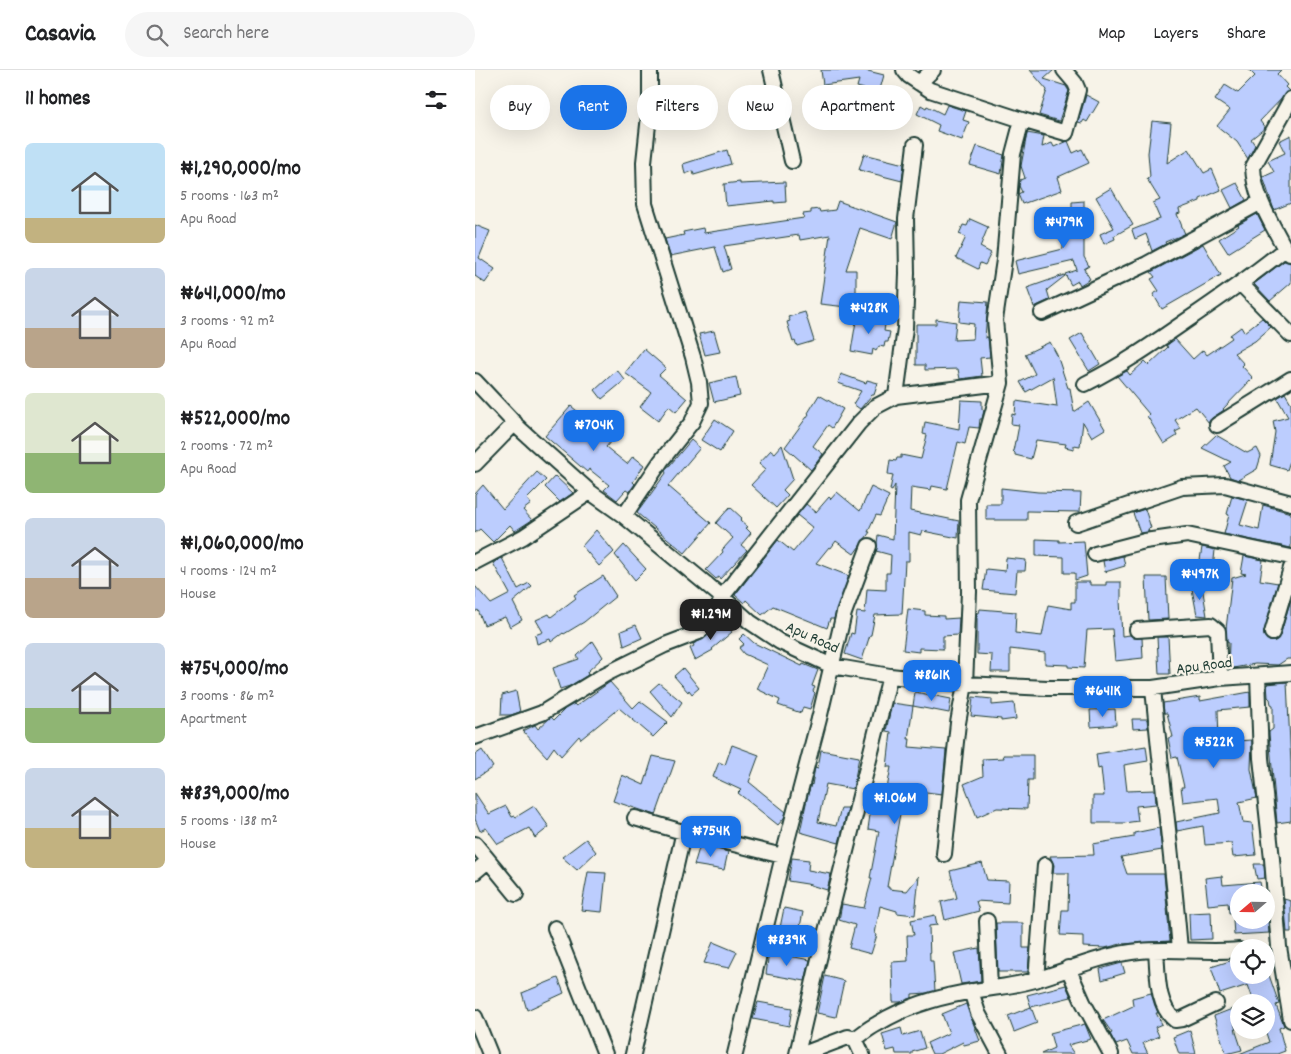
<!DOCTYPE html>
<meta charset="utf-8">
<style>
:root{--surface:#fff;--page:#f6f6f6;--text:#202124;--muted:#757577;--line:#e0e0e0;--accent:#1a73e8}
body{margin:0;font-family:Dekko,sans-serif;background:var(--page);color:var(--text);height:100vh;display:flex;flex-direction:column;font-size:19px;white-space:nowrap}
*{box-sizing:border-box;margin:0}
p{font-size:16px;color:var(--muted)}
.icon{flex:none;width:28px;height:28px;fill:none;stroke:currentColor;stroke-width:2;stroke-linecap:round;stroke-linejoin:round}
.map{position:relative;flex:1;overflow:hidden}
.sheet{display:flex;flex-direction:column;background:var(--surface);width:475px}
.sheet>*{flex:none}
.hud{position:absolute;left:15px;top:15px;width:475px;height:45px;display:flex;gap:10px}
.needle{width:32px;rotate:250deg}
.fabs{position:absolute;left:755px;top:814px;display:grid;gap:10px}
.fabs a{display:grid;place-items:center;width:45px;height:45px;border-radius:50%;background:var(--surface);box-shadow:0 5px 20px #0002;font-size:25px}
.price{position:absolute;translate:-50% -42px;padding:0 11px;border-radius:10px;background:var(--accent);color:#fff;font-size:16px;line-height:32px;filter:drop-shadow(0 1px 2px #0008)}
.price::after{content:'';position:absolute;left:50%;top:30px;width:15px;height:11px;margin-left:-8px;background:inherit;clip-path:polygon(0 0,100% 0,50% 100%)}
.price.current{background:#222;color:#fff}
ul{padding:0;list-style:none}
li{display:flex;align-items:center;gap:15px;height:125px;padding:0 25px}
li span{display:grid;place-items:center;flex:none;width:140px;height:100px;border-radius:8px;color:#555}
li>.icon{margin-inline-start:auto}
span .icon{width:60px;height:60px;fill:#fffc;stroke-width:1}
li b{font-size:21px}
h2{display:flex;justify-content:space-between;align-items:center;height:60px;padding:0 25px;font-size:21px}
.pill{padding:0 18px;border-radius:22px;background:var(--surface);box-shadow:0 5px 20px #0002;font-size:18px;line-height:45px}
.pill.current{background:var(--accent);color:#fff}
header{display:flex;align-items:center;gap:30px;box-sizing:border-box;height:70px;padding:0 25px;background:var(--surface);border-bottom:1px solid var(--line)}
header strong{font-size:24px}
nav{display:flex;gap:28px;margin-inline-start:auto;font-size:18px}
.search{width:350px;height:45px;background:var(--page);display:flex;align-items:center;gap:12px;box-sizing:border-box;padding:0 18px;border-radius:28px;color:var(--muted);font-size:19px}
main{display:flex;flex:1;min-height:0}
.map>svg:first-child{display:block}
.building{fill:#bccdfe;stroke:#1f3d34}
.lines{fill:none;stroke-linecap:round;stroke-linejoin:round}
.minor-casing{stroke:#1f3d34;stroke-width:18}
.minor{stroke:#f7f3e8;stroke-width:14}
.labels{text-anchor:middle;stroke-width:4.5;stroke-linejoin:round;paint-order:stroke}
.street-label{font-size:16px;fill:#1f3d34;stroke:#f7f3e8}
</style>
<header>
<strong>Casavia</strong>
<div class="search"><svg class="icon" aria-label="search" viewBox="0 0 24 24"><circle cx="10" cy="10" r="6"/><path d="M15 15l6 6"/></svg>Search here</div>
<nav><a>Map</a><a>Layers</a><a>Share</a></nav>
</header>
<main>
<section class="sheet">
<h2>11 homes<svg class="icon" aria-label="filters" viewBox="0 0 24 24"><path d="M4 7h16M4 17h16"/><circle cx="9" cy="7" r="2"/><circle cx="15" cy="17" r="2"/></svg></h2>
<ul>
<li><span style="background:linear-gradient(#bfe0f5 75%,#c2b280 0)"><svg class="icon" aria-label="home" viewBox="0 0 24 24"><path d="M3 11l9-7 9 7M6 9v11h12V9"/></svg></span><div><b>₦1,290,000/mo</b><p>5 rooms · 163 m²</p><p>Apu Road</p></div></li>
<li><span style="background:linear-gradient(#c9d6e8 60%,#b9a48a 0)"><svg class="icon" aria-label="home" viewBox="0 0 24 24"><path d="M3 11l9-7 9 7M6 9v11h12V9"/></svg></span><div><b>₦641,000/mo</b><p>3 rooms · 92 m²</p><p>Apu Road</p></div></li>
<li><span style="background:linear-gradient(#dfe7d0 60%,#8fb573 0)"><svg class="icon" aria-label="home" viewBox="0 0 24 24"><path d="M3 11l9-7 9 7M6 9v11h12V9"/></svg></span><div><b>₦522,000/mo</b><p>2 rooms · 72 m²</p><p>Apu Road</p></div></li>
<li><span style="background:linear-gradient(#c9d6e8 60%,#b9a48a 0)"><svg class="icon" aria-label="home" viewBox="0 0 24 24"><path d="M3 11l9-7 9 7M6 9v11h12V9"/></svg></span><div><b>₦1,060,000/mo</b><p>4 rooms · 124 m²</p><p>House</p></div></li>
<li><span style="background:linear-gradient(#c9d6e8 65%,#8fb573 0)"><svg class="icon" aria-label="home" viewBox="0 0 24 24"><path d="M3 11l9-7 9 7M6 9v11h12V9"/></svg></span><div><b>₦754,000/mo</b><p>3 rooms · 86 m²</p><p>Apartment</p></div></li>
<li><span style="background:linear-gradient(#c9d6e8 60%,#c2b280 0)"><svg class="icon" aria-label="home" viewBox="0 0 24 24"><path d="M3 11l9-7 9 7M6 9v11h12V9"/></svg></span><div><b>₦839,000/mo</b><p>5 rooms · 138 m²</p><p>House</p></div></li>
</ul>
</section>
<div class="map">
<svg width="816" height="984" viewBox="0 0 816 984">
<rect width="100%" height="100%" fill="#f7f3e8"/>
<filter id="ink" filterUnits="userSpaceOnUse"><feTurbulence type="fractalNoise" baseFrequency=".02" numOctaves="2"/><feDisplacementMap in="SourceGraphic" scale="10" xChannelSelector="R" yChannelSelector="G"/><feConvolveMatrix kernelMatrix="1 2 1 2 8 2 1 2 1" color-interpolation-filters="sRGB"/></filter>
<g filter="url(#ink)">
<path class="building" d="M 346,0 L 389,0 L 409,5 L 404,23 L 382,17 L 384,10 L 348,15 Z
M 555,0 L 579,0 L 569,9 L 591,16 L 592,18 L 594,21 L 584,51 L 564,45 L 572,20 Z
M 774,0 L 806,0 L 802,4 L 812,15 L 810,17 L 814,21 L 785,51 L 790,58 L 776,69 L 780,75 L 773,89 L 762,72 L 742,56 L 755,40 L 740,30 L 750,15 L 763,23 L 780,6 Z
M 611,25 L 624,32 L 612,52 L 609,50 L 607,53 L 603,52 Z
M 446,35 L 451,38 L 452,36 L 468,44 L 472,35 L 491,41 L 488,50 L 494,52 L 487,70 L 462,61 L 464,55 L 442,44 Z
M 677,51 L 696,53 L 692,93 L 714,79 L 729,103 L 737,99 L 746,120 L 725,129 L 725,131 L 704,139 L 705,143 L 702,144 L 710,164 L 690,172 L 691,174 L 677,181 L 671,164 L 660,169 L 657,160 L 685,149 L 678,133 L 685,130 L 672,109 L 675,107 L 673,83 Z
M 552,63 L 569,66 L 567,77 L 577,73 L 579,77 L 593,71 L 598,83 L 607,79 L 614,93 L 583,107 L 587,120 L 547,134 L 543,124 L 547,122 L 544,116 L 545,110 L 550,108 L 546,96 Z
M 816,65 L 816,133 L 799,140 L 788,107 L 799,102 L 793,91 L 810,83 L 804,71 Z
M 502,76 L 529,85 L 526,104 L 495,95 Z
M 252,80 L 256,94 L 219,105 L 218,101 L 210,104 L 208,94 Z
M 389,84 L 429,94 L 427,111 L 384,100 Z
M 265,112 L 265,114 L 310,112 L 311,132 L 299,133 L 299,131 L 251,136 L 249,114 Z
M 762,113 L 771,130 L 757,138 L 748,120 Z
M 636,118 L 658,155 L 639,166 L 640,169 L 629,174 L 625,164 L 639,158 L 621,127 Z
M 363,131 L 422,152 L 417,169 L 385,158 L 371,200 L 381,200 L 381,238 L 345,234 L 355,165 L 325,170 L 324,165 L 249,176 L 256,199 L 248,202 L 240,177 L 195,186 L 190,169 L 209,165 L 208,162 L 228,158 L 229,163 L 322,149 L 329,148 L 328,144 L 336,143 L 336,140 L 344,139 L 345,142 L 360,140 Z
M 609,131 L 609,187 L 614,196 L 609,199 L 615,209 L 605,215 L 603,211 L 596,215 L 590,204 L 602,200 L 599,191 L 543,204 L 540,191 L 588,179 L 588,148 L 597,148 L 597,132 Z
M 782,144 L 790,160 L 753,183 L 744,169 L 764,156 L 763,155 Z
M 495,149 L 513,157 L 505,177 L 516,183 L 510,195 L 505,193 L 503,199 L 481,188 L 491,167 L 484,164 L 488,155 L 492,156 Z
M 0,155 L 15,161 L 4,188 L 20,199 L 10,213 L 0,206 Z
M 728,174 L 746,205 L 687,239 L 678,224 L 684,221 L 676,209 L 680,207 L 676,202 Z
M 809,191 L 816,193 L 816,213 L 795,231 L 779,214 Z
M 589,205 L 590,206 L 572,220 L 575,230 L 559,237 L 552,218 Z
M 486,230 L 513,232 L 510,268 L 513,267 L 515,287 L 505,288 L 507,306 L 485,309 L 483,299 L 450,300 L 450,295 L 441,295 L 441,254 L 461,254 L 461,249 L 481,252 L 479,270 L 498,269 L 499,254 L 484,252 Z
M 330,242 L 339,271 L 322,276 L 320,271 L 318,272 L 312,252 L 315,251 L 313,247 Z
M 382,245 L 405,250 L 405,254 L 410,255 L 409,261 L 415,262 L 413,272 L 410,272 L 409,277 L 404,276 L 401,281 L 398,279 L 397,285 L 376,281 Z
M 787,248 L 796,257 L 780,271 L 759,283 L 769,294 L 767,296 L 778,308 L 748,339 L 749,340 L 737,348 L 734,353 L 721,337 L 700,350 L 706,359 L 700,362 L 702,366 L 689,374 L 672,346 L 674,344 L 642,306 L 652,301 L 655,305 L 670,291 L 674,295 L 693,277 L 691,276 L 700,269 L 718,289 L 728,280 L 732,285 L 757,268 L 755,265 L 766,257 L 769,262 Z
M 239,261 L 245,282 L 230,285 L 224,264 Z
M 607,263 L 625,294 L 614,301 L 595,270 Z
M 575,272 L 582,285 L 593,318 L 595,318 L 599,342 L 614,332 L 630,359 L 617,367 L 608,352 L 605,376 L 599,375 L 599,379 L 590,377 L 591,374 L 561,370 L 556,389 L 540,385 L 540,383 L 538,381 L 540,371 L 541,371 L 544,355 L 536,354 L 537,344 L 540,345 L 541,331 L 582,337 L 578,307 L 551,322 L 545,312 L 560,304 L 550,284 Z
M 169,279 L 191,298 L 184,305 L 212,329 L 201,342 L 194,336 L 183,351 L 165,337 L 176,322 L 150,303 Z
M 142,300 L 150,310 L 127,329 L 120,320 Z
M 366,304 L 391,313 L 392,310 L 403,313 L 399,325 L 397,325 L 385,339 L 378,334 L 386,321 L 363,313 Z
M 261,307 L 265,326 L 239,332 L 234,313 Z
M 810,323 L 816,333 L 816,388 L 812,400 L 795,395 L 800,362 L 798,351 L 813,347 L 802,328 Z
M 344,325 L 368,339 L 357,358 L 353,355 L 338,376 L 348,384 L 336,400 L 310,377 L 334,344 L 333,343 Z
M 486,330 L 507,331 L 507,339 L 509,340 L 507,349 L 505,349 L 504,358 L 494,357 L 490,374 L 483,372 L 472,419 L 457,416 L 456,420 L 436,417 L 435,441 L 484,451 L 483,468 L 448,461 L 446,465 L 434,462 L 434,491 L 430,491 L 427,544 L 400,545 L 396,565 L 395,565 L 387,590 L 370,584 L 376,563 L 379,564 L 382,542 L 390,543 L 392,519 L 411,520 L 411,503 L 415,503 L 416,485 L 401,481 L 403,465 L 418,469 L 420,415 L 417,421 L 415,420 L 418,405 L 413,404 L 415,390 L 421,391 L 422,388 L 426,388 L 426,385 L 446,389 L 452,365 L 448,364 L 450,352 L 484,359 Z
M 96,336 L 137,370 L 131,377 L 152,394 L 158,386 L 169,395 L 158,412 L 160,414 L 154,422 L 151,420 L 149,422 L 142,430 L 129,420 L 134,415 L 114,399 L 112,402 L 70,366 Z
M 240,349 L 258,361 L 245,382 L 226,370 Z
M 741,365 L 772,383 L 782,378 L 786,386 L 782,399 L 763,410 L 755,407 L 749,396 L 756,392 L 727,378 Z
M 216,370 L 225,378 L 193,416 L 236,453 L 210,483 L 162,443 L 191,403 L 190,401 Z
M 307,375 L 318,409 L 308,420 L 313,425 L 301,438 L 276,415 L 291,399 L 284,393 L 296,380 L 300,383 Z
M 62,402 L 71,410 L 52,429 L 56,434 L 48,440 L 57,450 L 40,461 L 35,455 L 18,472 L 5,459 L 0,463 L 0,424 L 8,415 L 28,439 Z
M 80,406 L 98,423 L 85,432 L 70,417 Z
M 396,417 L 414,426 L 405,446 L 401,445 L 393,462 L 395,462 L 379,484 L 361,471 L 356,478 L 354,477 L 341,493 L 374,506 L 359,549 L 355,549 L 352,558 L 298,536 L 287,545 L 271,530 L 269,533 L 260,525 L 303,470 L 318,482 L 338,458 L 322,445 L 331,434 L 341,442 L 354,427 L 356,429 L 362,422 L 385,441 Z
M 526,418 L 563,422 L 606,423 L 605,442 L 552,441 L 552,450 L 511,450 L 511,434 L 526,434 Z
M 757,426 L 773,430 L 765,455 L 784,460 L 788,435 L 816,443 L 816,478 L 749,464 L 754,445 L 752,444 Z
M 255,437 L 267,448 L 265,450 L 273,457 L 271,458 L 276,463 L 266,475 L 272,480 L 245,509 L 244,507 L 241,509 L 231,500 L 248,482 L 247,480 L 258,468 L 241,453 Z
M 670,439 L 676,458 L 673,459 L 674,462 L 665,463 L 658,443 Z
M 121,460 L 139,482 L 124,496 L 107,476 Z
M 561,469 L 584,470 L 584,472 L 609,471 L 612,506 L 600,510 L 600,503 L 589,503 L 589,487 L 561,486 Z
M 149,475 L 171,499 L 160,510 L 140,485 Z
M 727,477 L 740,480 L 738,499 L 724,497 Z
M 648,486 L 650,496 L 630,502 L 628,491 Z
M 769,486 L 788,490 L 785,510 L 803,513 L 789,561 L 789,566 L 794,571 L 800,571 L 805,566 L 816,529 L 816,589 L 812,589 L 803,595 L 780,594 L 753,599 L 754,573 L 752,572 L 751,559 L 757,508 L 771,504 L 766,503 Z
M 27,488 L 43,519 L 54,513 L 57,516 L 38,532 L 47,550 L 35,557 L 30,547 L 9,555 L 3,540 L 0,542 L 0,516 L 16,534 L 35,524 L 18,493 Z
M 531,488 L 551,490 L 550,501 L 542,501 L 540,523 L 508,520 L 511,499 L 530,501 Z
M 128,506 L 141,526 L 109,552 L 89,564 L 88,563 L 76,572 L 75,569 L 62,574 L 60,565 L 68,562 L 61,550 L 74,544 L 76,547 L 101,528 L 99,525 Z
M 671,507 L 691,507 L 693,549 L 673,550 Z
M 600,512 L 615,512 L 615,515 L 631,515 L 631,512 L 646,512 L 646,530 L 645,530 L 647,566 L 655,565 L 659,568 L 667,568 L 668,588 L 640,591 L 637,559 L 612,560 L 609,598 L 593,597 L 593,595 L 570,594 L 570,583 L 535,579 L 535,602 L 516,602 L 517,585 L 502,584 L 502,543 L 504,543 L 505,539 L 541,542 L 540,563 L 567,566 L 573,535 L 596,539 L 596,532 L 600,532 Z
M 727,516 L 732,546 L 722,545 L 717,519 Z
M 433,539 L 450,541 L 450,545 L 469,546 L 469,549 L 484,548 L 483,565 L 468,566 L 468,579 L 444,578 L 444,582 L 428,580 Z
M 248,551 L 257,562 L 237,579 L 238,580 L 220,590 L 215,578 L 219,576 L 218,574 L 230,568 Z
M 161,555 L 167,568 L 149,576 L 146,561 Z
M 269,564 L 279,573 L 327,596 L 328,594 L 343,600 L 337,616 L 340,617 L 338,621 L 340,623 L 335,639 L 328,637 L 326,643 L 303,635 L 305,630 L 282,619 L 293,595 L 269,584 L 264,578 L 269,574 L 264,569 Z
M 682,567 L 693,567 L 695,604 L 684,604 Z
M 118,571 L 128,587 L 112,602 L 113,605 L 95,616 L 85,619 L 78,598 L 104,589 L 102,586 Z
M 208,598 L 224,618 L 217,624 L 214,620 L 213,622 L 199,606 Z
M 135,612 L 158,638 L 165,631 L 193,652 L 178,667 L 144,638 L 106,669 L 104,666 L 86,686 L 79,677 L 72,687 L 48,661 L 60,655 L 63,659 L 76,647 L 79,650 L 91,638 L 99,634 L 101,636 Z
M 812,612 L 816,694 L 816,751 L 802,753 L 794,664 L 794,662 L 798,659 L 798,635 L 796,634 L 795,629 L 793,627 L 792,614 Z
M 184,613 L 207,632 L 197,647 L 175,621 Z
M 41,621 L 45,642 L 36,645 L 26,645 L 27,625 Z
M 440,622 L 476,629 L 474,643 L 438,636 Z
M 775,622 L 775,637 L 743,640 L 744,672 L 777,670 L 776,699 L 782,728 L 764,732 L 768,752 L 777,753 L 781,785 L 758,787 L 756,773 L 730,775 L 728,756 L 702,761 L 701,752 L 745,743 L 743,728 L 708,732 L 706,717 L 709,717 L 702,687 L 697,688 L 693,668 L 698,667 L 692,643 L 689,643 L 688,633 L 725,627 L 725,631 Z
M 498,627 L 517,629 L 517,635 L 539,633 L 541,649 L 526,651 L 526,649 L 496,646 Z
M 417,633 L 438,636 L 433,669 L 435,669 L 434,677 L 471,680 L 469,703 L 467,724 L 451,722 L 450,740 L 426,738 L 412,817 L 414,817 L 414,819 L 432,821 L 444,806 L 440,845 L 422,843 L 422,841 L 405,836 L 400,864 L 402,865 L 396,884 L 374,878 L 380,855 L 364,850 L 367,834 L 389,838 L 397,808 L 395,808 L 404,761 L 393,759 L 396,738 L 408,740 L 416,697 L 412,697 L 416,662 L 411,661 Z
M 640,639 L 641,655 L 616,657 L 615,640 Z
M 657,649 L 672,649 L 673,658 L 658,659 Z
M 257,675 L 284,685 L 274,712 L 311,742 L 309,748 L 303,755 L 263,723 L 266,720 L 238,707 L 244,692 L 250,695 Z
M 671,676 L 673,691 L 649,695 L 652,721 L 680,720 L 681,734 L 661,736 L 663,751 L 649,753 L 618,753 L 618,726 L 629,726 L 626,698 L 623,699 L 621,684 Z
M 7,680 L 18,697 L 0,709 L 0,685 Z
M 346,680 L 384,687 L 378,719 L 351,714 L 343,752 L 361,756 L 366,738 L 373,738 L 364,773 L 325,762 L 333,724 L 336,714 L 337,715 L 340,697 L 343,698 Z
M 528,685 L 558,685 L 558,710 L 553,710 L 552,739 L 522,738 L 502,747 L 489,714 L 508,706 L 507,689 L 529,688 Z
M 178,686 L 200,691 L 181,745 L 138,731 L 147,705 L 169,715 Z
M 0,723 L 14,744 L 31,736 L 37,747 L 40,746 L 41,747 L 59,736 L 74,757 L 60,768 L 54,758 L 23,774 L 11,758 L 5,761 L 0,749 Z
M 684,758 L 687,780 L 646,787 L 652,804 L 689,804 L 695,871 L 646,874 L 630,878 L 608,877 L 608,866 L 585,865 L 587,840 L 593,840 L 594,803 L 578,803 L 579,795 L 575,786 L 619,785 L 618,774 L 659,767 L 659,763 Z
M 111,769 L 121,782 L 102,800 L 87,787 Z
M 225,775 L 253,782 L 249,800 L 219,795 Z
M 317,788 L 334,790 L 333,800 L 356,804 L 352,820 L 332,814 L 313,811 Z
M 507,793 L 512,810 L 534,811 L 533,833 L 501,831 L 504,841 L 470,850 L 466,832 L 482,828 L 475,801 Z
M 779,794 L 789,794 L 790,808 L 782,809 Z
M 113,802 L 131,803 L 127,842 L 106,840 Z
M 747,806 L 748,815 L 785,812 L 787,822 L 764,822 L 764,842 L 754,843 L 753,833 L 733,835 L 730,808 Z
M 791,827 L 794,863 L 759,865 L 758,850 L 791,850 Z
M 809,829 L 816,831 L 816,862 L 812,862 Z
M 309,838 L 328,842 L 324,862 L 305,858 Z
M 736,842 L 737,869 L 715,870 L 714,843 Z
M 460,845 L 462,855 L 454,856 L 455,891 L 458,891 L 460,921 L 452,923 L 437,924 L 437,928 L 426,932 L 418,932 L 417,892 L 433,891 L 432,865 L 439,865 L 436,850 Z
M 521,853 L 548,853 L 548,878 L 555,878 L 553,902 L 523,902 Z
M 238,872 L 262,882 L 254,898 L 229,893 Z
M 504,878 L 506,911 L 486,914 L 479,883 Z
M 294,882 L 335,890 L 330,911 L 291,904 Z
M 758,890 L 763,905 L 794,905 L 804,934 L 801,935 L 809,956 L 804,958 L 810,981 L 802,984 L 764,984 L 794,972 L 791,963 L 791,932 L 779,932 L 773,915 L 745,924 L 736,897 Z
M 647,893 L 650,903 L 627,910 L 625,899 Z
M 350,906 L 369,911 L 361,947 L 342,943 Z
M 83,908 L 89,923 L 52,940 L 47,923 Z
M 591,915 L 596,927 L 556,937 L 552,925 Z
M 676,923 L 683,943 L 681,943 L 687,954 L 680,957 L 684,966 L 668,973 L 673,984 L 658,984 L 652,971 L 641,975 L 635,964 L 637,963 L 628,950 L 658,936 L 657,928 Z
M 283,932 L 317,938 L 314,956 L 278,949 Z
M 491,934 L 505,971 L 489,975 L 488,972 L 464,984 L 457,984 L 452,973 L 474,963 L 467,944 Z
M 556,937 L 562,953 L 539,962 L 533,946 Z
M 757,939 L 761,962 L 767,980 L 751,984 L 739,946 Z
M 610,954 L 616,969 L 593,975 L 599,984 L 566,984 L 579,978 L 575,963 Z
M 426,958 L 428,966 L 445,961 L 450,978 L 437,982 L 437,984 L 421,984 L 420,979 L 412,981 L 407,964 Z
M 715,960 L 721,984 L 704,984 L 698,967 Z"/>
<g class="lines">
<defs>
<path id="minor" d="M 296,0 L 317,91
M 429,0 L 434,6 L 455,20 L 547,50 L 538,84 L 529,190 L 520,250 L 526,313 L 493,430 L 494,522 L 490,614 L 483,653 L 469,784
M 444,13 L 458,0
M 547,50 L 591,63 L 603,20 L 600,13 L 589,0
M 815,184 L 810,179 C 797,153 779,127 778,97 L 816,29
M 766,214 L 816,265
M 567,243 L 672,194 L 786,132
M 0,311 L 45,359 L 115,422 L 149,446 L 247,527 L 275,552 L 305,572 L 357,596 L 415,606 L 490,614 L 572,618 L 678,618 L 745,608 L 816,603
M 610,314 C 646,296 678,274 711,251 C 745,228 778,205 810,179
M 421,326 L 430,258 L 432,203 L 431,149 L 440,75
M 742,355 L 816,309
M 0,394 L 40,353
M 149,446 L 186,391 L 217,352 L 226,333 L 224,312 L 218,287 L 170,134 L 169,92 L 175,36 L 175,0
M 601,453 L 707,417 L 750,415 L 816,433
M 620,484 L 670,471 L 712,465 L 816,487
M 0,492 L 48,467 L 115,422
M 662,560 L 736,555 L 743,561 L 745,608
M 797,563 L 816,498
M 783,606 L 786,688 L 797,789 L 804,877 L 816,950
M 678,618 C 686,705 698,792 705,880
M 0,667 L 67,643 L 131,604 L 190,575 L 224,562 L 241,545 L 247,527 L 384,353 L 400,337 L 421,326 L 526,313
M 160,748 L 201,760 L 308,786
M 0,774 L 41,824
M 0,802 L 13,791
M 512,851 L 515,918
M 80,858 L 130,984
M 681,881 C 683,903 681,935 700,950 L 707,949 L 741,933
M 593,898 L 608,932 L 636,984
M 561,910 L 570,795
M 496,921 L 503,943 L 525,984
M 0,947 L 15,984
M 380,969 C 387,964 394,958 402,954 C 430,937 466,926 499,921 C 520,917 542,916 563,909 C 596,899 630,884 665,881 C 698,878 731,883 764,880
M 158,984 L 209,761
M 260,984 L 308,786 L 344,649 L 369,543 L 394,476
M 322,984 L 344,889 L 415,606
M 328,984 L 373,967 L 380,969 L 387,984"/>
</defs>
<use href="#minor" class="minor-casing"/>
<use href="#minor" class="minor"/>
</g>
</g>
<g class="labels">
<g class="street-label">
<text transform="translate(338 566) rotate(24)" y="6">Apu Road</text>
<text transform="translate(729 594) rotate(-7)" y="6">Apu Road</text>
</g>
</g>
</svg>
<div class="fabs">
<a><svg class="needle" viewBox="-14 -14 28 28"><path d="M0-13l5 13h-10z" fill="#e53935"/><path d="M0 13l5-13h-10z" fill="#757577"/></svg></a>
<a><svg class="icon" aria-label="locate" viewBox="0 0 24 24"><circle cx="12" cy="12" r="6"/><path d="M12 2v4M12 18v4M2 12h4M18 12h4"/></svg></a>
<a><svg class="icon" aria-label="layers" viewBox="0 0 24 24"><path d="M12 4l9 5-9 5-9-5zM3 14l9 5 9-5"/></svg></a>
</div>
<b class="price" style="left:589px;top:179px">₦479K</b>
<b class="price" style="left:394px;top:265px">₦428K</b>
<b class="price" style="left:119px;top:382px">₦704K</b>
<b class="price" style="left:725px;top:531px">₦497K</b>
<b class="price current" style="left:236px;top:571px">₦1.29M</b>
<b class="price" style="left:457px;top:632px">₦861K</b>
<b class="price" style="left:628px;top:648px">₦641K</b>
<b class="price" style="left:739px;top:699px">₦522K</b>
<b class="price" style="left:420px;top:755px">₦1.06M</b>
<b class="price" style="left:236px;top:788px">₦754K</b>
<b class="price" style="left:312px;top:897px">₦839K</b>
<div class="hud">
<a class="pill">Buy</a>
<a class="pill current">Rent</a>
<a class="pill">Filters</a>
<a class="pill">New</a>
<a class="pill">Apartment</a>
</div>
</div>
</main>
